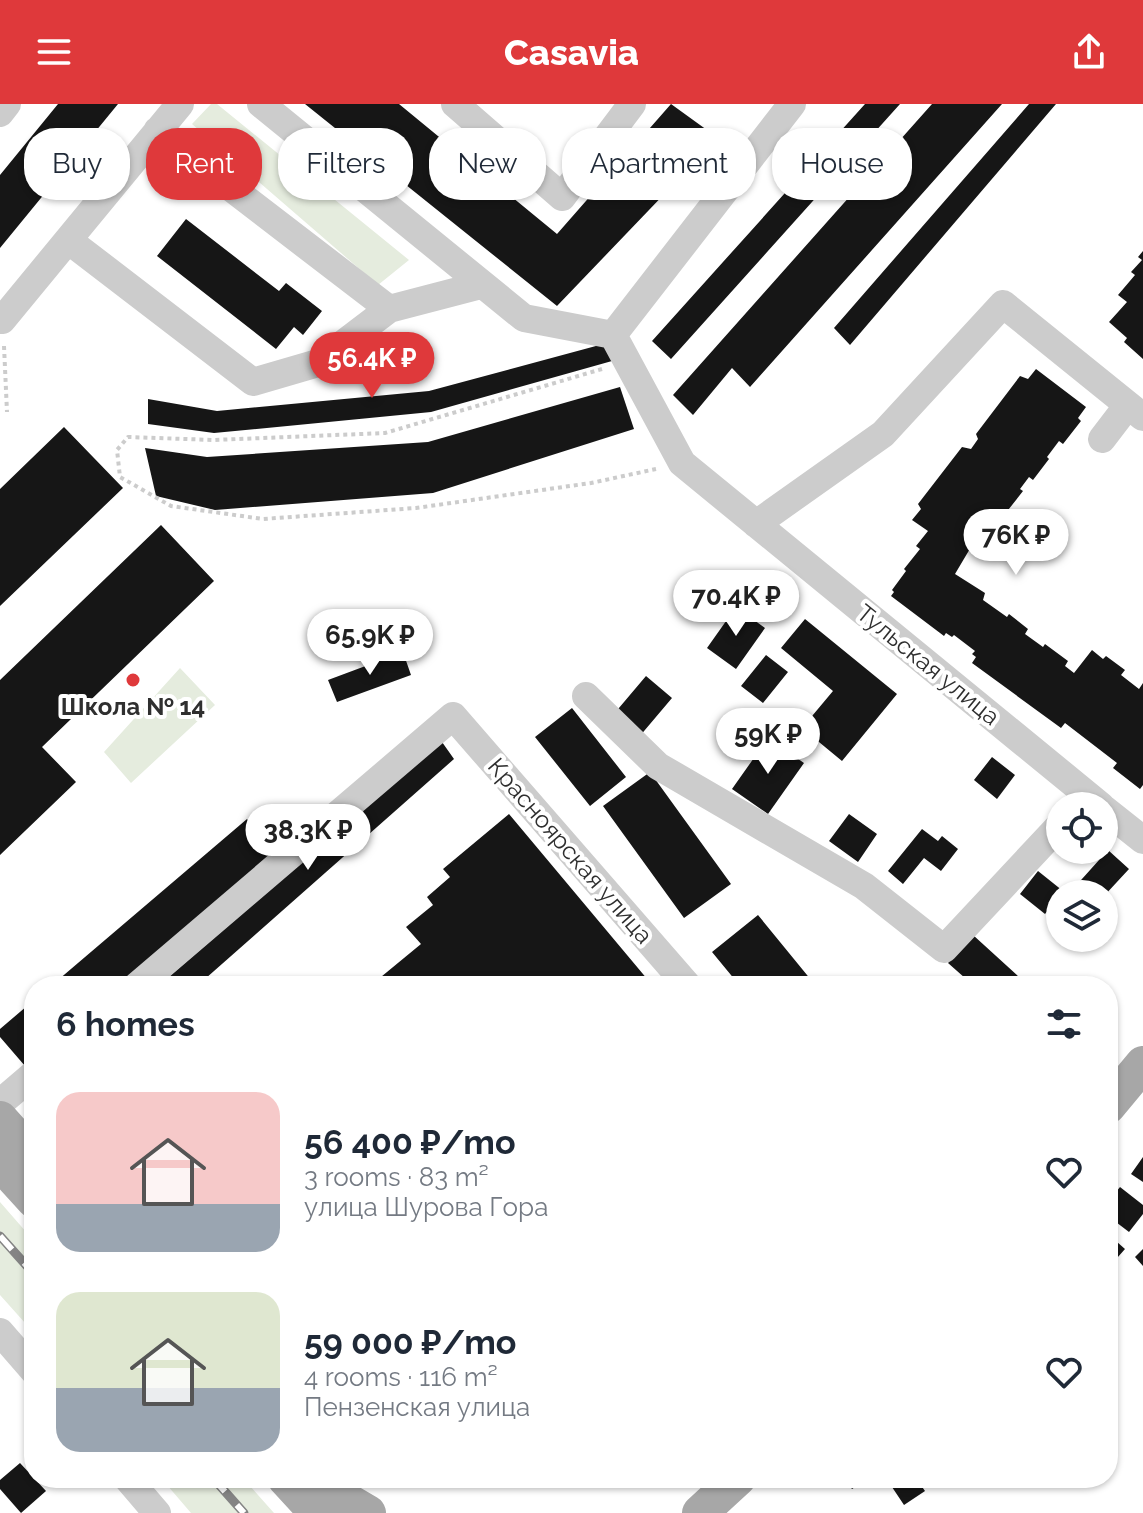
<!DOCTYPE html>
<meta charset="utf-8">
<style>
:root{--surface:#fff;--page:#f6f6f7;--text:#1f2937;--muted:#747a83;--accent:#df393b}
body{margin:0;font-family:Raleway,sans-serif;background:var(--page);color:var(--text);height:100vh;display:flex;flex-direction:column;font-size:30px;white-space:nowrap}
*{box-sizing:border-box;margin:0}
p{font-size:26px;color:var(--muted)}
.icon{flex:none;width:44px;height:44px;fill:none;stroke:currentColor;stroke-width:2;stroke-linecap:round;stroke-linejoin:round}
.map{position:relative;flex:1;overflow:hidden}
.drawer{position:absolute;left:24px;top:872px;width:1094px;height:512px;display:flex;flex-direction:column;background:var(--surface);border-radius:32px;box-shadow:0 2px 6px #0004}
.drawer>*{flex:none}
.guide{position:absolute;left:24px;top:24px;width:1096px;height:72px;display:flex;gap:16px}
.buttons{position:absolute;left:1046px;top:688px;display:grid;gap:16px}
.buttons a{display:grid;place-items:center;width:72px;height:72px;border-radius:50%;background:var(--surface);box-shadow:0 2px 6px #0004;font-size:40px}
.price{position:absolute;translate:-50% -68px;padding:0 18px;border-radius:28px;background:#fff;color:#222;font-size:26px;line-height:52px;filter:drop-shadow(0 2px 4px #0008)}
.price::after{content:'';position:absolute;left:50%;top:48px;width:24px;height:18px;margin-left:-12px;background:inherit;clip-path:polygon(0 0,100% 0,50% 100%)}
.price.current{background:var(--accent);color:#fff}
ul{padding:0;list-style:none}
li{display:flex;align-items:center;gap:24px;height:200px;padding:0 32px}
li span{display:grid;place-items:center;flex:none;width:224px;height:160px;border-radius:24px;color:#555}
li>.icon{margin-inline-start:auto}
span .icon{width:96px;height:96px;fill:#fffc;stroke-width:1}
li b{font-size:34px}
h2{display:flex;justify-content:space-between;align-items:center;height:96px;padding:0 32px;font-size:34px}
.tag{padding:0 28px;border-radius:32px;background:var(--surface);box-shadow:0 2px 6px #0004;font-size:28px;line-height:72px}
.tag.current{background:var(--accent);color:#fff}
header{display:flex;justify-content:space-between;align-items:center;height:104px;padding:0 32px;background:var(--accent);color:#fff;font-size:36px;font-weight:800}
.map>svg:first-child{display:block}
.green{fill:#e5ecde}
.building{fill:#161616}
.lines{fill:none;stroke-linecap:round;stroke-linejoin:round}
.path{stroke:#ccc;stroke-width:4;stroke-dasharray:4 4;stroke-linecap:butt}
.minor{stroke:#ccc;stroke-width:28}
.major{stroke:#a7a7a7;stroke-width:36}
.rail-casing{stroke:#848484;stroke-width:9}
.rail{stroke:#fff;stroke-width:6;stroke-dasharray:18;stroke-linecap:butt}
.poi-dot{fill:#df393b;stroke:#fff;stroke-width:3}
.labels{text-anchor:middle;stroke-width:8;stroke-linejoin:round;paint-order:stroke}
.street-label{font-size:24px;fill:#2f2f2f;stroke:#fff}
.poi-label{font-size:24px;font-weight:bold;fill:#2f2f2f;stroke:#fff}
</style>
<header><svg class="icon" aria-label="menu" viewBox="0 0 24 24"><path d="M4 6h16M4 12h16M4 18h16"/></svg>Casavia<svg class="icon" aria-label="share" viewBox="0 0 24 24"><path d="M12 15V3M7 8l5-5 5 5M5 13v7h14v-7"/></svg></header>
<div class="map">
<svg width="1143" height="1409" viewBox="0 0 1143 1409">
<rect width="100%" height="100%" fill="#fff"/>
<path class="green" d="M 211,0 L 217,0 L 409,156 L 378,181 L 192,20 Z
M 180,564 L 215,601 L 131,679 L 104,648 Z
M 0,1098 L 34,1137 L 34,1229 L 0,1191 Z
M 161,1374 L 243,1374 L 274,1409 L 191,1409 Z"/>
<path class="building" d="M 58,0 L 118,0 L 0,144 L 0,71 Z
M 305,0 L 399,0 L 557,130 L 671,0 L 718,34 L 557,202 Z
M 865,0 L 900,0 L 671,255 L 652,237 Z
M 932,0 L 1002,0 L 750,283 L 732,264 L 693,311 L 673,291 Z
M 1029,0 L 1056,0 L 850,241 L 834,224 Z
M 186,115 L 279,187 L 286,179 L 322,207 L 303,231 L 294,223 L 276,245 L 157,152 Z
M 1143,147 L 1143,255 L 1124,238 L 1127,234 L 1109,218 L 1127,198 L 1118,191 L 1135,171 L 1131,168 L 1142,156 L 1138,153 Z
M 607,239 L 612,257 L 431,308 L 214,329 L 148,320 L 148,295 L 217,307 L 429,287 Z
M 1036,265 L 1086,303 L 1078,314 L 1081,317 L 1063,340 L 1059,337 L 1047,353 L 1049,355 L 1033,376 L 1029,373 L 1020,385 L 1023,387 L 1005,410 L 1001,407 L 975,446 L 971,443 L 955,470 L 985,489 L 983,496 L 1007,513 L 1009,510 L 1028,525 L 1025,530 L 1043,543 L 1045,540 L 1068,557 L 1065,562 L 1074,569 L 1092,546 L 1103,555 L 1106,552 L 1125,566 L 1121,571 L 1139,585 L 1143,579 L 1143,681 L 1140,685 L 1113,664 L 1117,659 L 1065,619 L 1061,624 L 972,559 L 976,553 L 972,550 L 975,547 L 954,531 L 952,533 L 946,529 L 944,532 L 891,492 L 894,488 L 892,486 L 906,467 L 904,465 L 920,445 L 916,442 L 928,427 L 912,416 L 921,405 L 918,400 L 962,343 L 971,345 L 978,335 L 976,330 L 1020,272 L 1028,275 Z
M 620,283 L 634,325 L 433,389 L 215,406 L 156,392 L 145,344 L 207,353 L 428,338 Z
M 64,323 L 123,384 L 0,502 L 0,385 Z
M 161,421 L 214,477 L 42,643 L 76,678 L 0,751 L 0,576 Z
M 736,503 L 765,524 L 736,565 L 707,544 Z
M 805,515 L 897,590 L 842,657 L 802,624 L 833,587 L 781,544 Z
M 403,548 L 411,571 L 337,598 L 328,576 Z
M 766,551 L 788,568 L 763,599 L 741,582 Z
M 646,572 L 672,594 L 639,633 L 613,611 Z
M 572,604 L 626,673 L 590,702 L 535,633 Z
M 768,634 L 804,659 L 768,710 L 732,685 Z
M 442,638 L 454,655 L 197,882 L 158,882 Z
M 992,653 L 1015,671 L 997,695 L 974,676 Z
M 650,668 L 731,780 L 684,814 L 603,702 Z
M 509,710 L 653,882 L 370,882 L 421,840 L 406,823 L 433,801 L 427,793 L 450,773 L 443,765 Z
M 849,710 L 877,730 L 858,758 L 829,737 Z
M 247,715 L 276,749 L 119,882 L 51,882 Z
M 922,725 L 938,737 L 942,732 L 958,745 L 941,767 L 924,754 L 903,780 L 888,767 Z
M 1108,746 L 1129,765 L 1104,792 L 1104,790 L 1079,790 L 1073,785 Z
M 1038,767 L 1063,787 L 1045,810 L 1020,790 Z
M 758,811 L 816,882 L 740,882 L 712,848 Z
M 973,831 L 1029,882 L 974,882 L 948,859 Z
M 34,896 L 34,954 L 25,962 L 0,933 L 0,925 Z
M 1143,1053 L 1143,1078 L 1131,1070 Z
M 1120,1083 L 1143,1101 L 1143,1110 L 1129,1128 L 1108,1112 L 1108,1098 Z
M 1108,1130 L 1125,1145 L 1110,1162 L 1108,1160 Z
M 1143,1145 L 1143,1162 L 1135,1153 Z
M 20,1359 L 46,1387 L 21,1409 L 0,1385 L 0,1376 Z
M 844,1374 L 869,1374 L 852,1385 Z
M 899,1374 L 916,1374 L 925,1387 L 904,1401 L 890,1380 Z"/>
<g class="lines">
<path class="path" d="M 4,242 L 7,308
M 602,265 L 385,329 L 214,336 L 128,333 L 117,346 L 120,373 L 171,402 L 263,415 L 416,404 L 591,379 L 656,365"/>
<path class="minor" d="M 261,0 L 524,214 L 613,231
M 455,0 L 562,93 L 632,0
M 0,9 L 7,0
M 157,27 L 389,205 L 481,181
M 68,136 L 253,278 L 318,259 L 389,205
M 2,216 L 180,0
M 613,231 L 682,359 L 1101,702
M 613,231 L 792,0
M 1102,335 L 1128,301
M 756,420 L 883,330 L 1003,200 L 1143,313
M 586,592 L 658,662 L 864,782 L 944,845 L 1060,721
M 1104,705 L 1143,736
M 137,882 L 453,612 L 688,882
M 0,999 L 34,970
M 0,1228 L 34,1267
M 127,1374 L 157,1409"/>
<path class="major" d="M 1108,1002 L 1143,960
M 0,1015 L 34,1053
M 0,1059 L 34,1096
M 285,1374 L 317,1409
M 322,1374 L 339,1392 L 368,1409
M 700,1409 L 738,1374"/>
<defs>
<path id="rail" d="M 0,1132 L 34,1170
M 213,1374 L 244,1409"/>
</defs>
<use href="#rail" class="rail-casing"/>
<use href="#rail" class="rail"/>
</g>
<circle class="poi-dot" cx="133" cy="576" r="8"/>
<g class="labels">
<g class="street-label">
<text transform="translate(928 561) rotate(39)" y="8">Тульская улица</text>
<text transform="translate(570 747) rotate(49)" y="8">Красноярская улица</text>
</g>
<g class="poi-label">
<text x="133" y="611">Школа № 14</text>
</g>
</g>
</svg>
<div class="buttons">
<a><svg class="icon" aria-label="locate" viewBox="0 0 24 24"><circle cx="12" cy="12" r="6"/><path d="M12 2v4M12 18v4M2 12h4M18 12h4"/></svg></a>
<a><svg class="icon" aria-label="layers" viewBox="0 0 24 24"><path d="M12 4l9 5-9 5-9-5zM3 14l9 5 9-5"/></svg></a>
</div>
<b class="price current" style="left:372px;top:296px">56.4K ₽</b>
<b class="price" style="left:1016px;top:473px">76K ₽</b>
<b class="price" style="left:736px;top:534px">70.4K ₽</b>
<b class="price" style="left:370px;top:573px">65.9K ₽</b>
<b class="price" style="left:768px;top:672px">59K ₽</b>
<b class="price" style="left:308px;top:768px">38.3K ₽</b>
<div class="guide">
<a class="tag">Buy</a>
<a class="tag current">Rent</a>
<a class="tag">Filters</a>
<a class="tag">New</a>
<a class="tag">Apartment</a>
<a class="tag">House</a>
</div>
<section class="drawer">
<h2>6 homes<svg class="icon" aria-label="filters" viewBox="0 0 24 24"><path d="M4 7h16M4 17h16"/><circle cx="9" cy="7" r="2"/><circle cx="15" cy="17" r="2"/></svg></h2>
<ul>
<li><span style="background:linear-gradient(#f6c9c9 70%,#9aa5b1 0)"><svg class="icon" aria-label="home" viewBox="0 0 24 24"><path d="M3 11l9-7 9 7M6 9v11h12V9"/></svg></span><div><b>56 400 ₽/mo</b><p>3 rooms · 83 m²</p><p>улица Шурова Гора</p></div><svg class="icon" aria-label="heart" viewBox="0 0 24 24"><path d="M12 20l-8-8c-3-5 5-10 8-4 3-6 11-1 8 4z"/></svg></li>
<li><span style="background:linear-gradient(#dfe7d0 60%,#9aa5b1 0)"><svg class="icon" aria-label="home" viewBox="0 0 24 24"><path d="M3 11l9-7 9 7M6 9v11h12V9"/></svg></span><div><b>59 000 ₽/mo</b><p>4 rooms · 116 m²</p><p>Пензенская улица</p></div><svg class="icon" aria-label="heart" viewBox="0 0 24 24"><path d="M12 20l-8-8c-3-5 5-10 8-4 3-6 11-1 8 4z"/></svg></li>
</ul>
</section>
</div>
